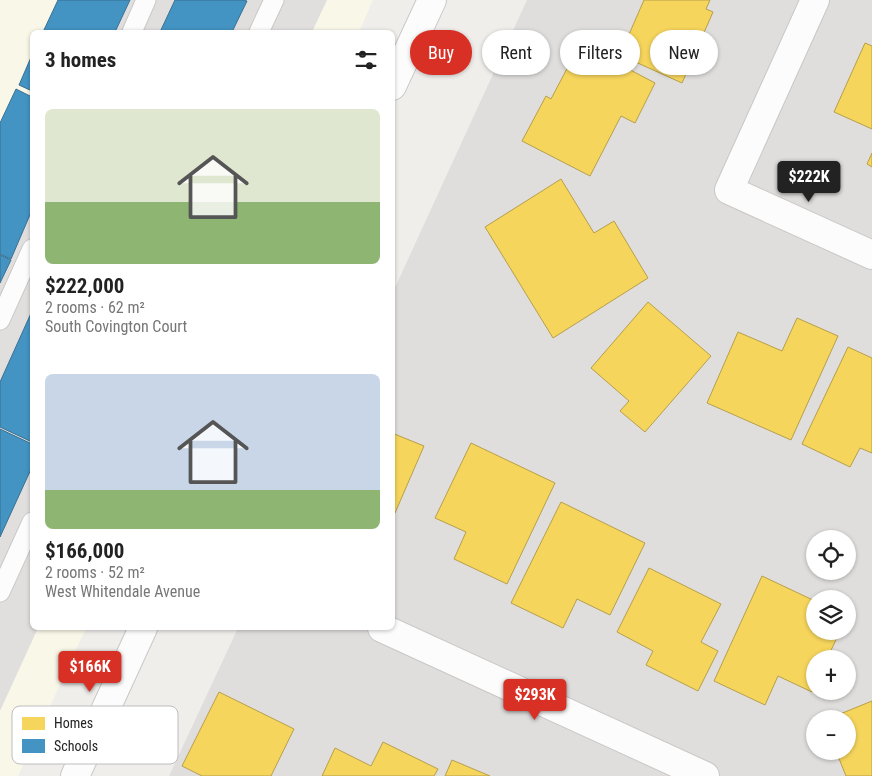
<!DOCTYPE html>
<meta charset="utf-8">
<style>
:root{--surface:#fff;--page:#f2f2f2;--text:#222;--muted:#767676;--accent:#d93025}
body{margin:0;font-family:"Roboto Condensed",sans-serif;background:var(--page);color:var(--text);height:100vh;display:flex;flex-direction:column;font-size:19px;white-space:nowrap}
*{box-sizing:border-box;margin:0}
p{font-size:16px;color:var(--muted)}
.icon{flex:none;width:28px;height:28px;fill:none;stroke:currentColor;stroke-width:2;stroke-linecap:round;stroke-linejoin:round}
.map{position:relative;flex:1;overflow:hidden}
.side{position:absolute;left:30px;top:30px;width:365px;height:600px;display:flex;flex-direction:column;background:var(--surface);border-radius:8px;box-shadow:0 1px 4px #0004}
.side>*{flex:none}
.guide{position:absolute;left:410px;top:30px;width:386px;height:45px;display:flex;gap:10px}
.buttons{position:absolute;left:806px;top:530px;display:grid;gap:10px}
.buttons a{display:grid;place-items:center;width:50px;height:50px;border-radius:50%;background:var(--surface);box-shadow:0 1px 4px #0004;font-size:25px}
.price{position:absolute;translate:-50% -42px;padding:0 11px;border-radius:5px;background:var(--accent);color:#fff;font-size:16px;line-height:32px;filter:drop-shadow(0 1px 2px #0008)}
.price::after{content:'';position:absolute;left:50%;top:30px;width:15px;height:11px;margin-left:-8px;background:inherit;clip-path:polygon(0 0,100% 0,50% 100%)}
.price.active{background:#222;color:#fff}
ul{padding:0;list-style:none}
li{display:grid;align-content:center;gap:10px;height:265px;padding:0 15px}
li span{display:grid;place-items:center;height:155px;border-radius:8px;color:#555}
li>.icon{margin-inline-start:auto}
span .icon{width:90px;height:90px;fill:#fffc;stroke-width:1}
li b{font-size:21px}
h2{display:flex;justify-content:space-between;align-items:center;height:60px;padding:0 15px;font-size:21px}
.chip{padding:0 18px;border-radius:22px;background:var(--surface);box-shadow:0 1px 4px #0004;font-size:18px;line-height:45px}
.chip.active{background:var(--accent);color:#fff}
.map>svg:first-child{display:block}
.residential{fill:#dfdedc;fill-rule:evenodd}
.education{fill:#f8f7e8}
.parking{fill:#e0dfde}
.homes{fill:#f6d55c;stroke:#b69f4b}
.schools{fill:#4393c3;stroke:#397193}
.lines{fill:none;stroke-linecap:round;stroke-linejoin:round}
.service-casing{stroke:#c9c8c7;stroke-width:21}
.minor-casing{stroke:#c9c8c7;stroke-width:30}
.tertiary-casing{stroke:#c9c8c7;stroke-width:30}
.service{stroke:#fdfcfc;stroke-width:19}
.minor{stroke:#fdfcfc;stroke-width:28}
.tertiary{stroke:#fdfcfc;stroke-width:28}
.key{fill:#fff;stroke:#bdbdbd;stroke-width:1}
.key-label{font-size:14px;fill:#222}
</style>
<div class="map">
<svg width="872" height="776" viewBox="0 0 872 776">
<rect width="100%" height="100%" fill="#f0eeeb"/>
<path class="residential" d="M 527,0 L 872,0 L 872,776 L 169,776 L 238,628 L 392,628 L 393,292 ZM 815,539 L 848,539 L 848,571 L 815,571 ZM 815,599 L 848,599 L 848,631 L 815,631 ZM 815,659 L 848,659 L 848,691 L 815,691 ZM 815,719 L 848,719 L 848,751 L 815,751 Z"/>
<path class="education" d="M 0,0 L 373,0 L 359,32 L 32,32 L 32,628 L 86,628 L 18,776 L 0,776 Z"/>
<path class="parking" d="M 85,0 L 327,0 L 312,32 L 70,32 Z
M 32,114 L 32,628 L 38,628 L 0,711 L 0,185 Z"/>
<path class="homes" d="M 644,0 L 710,0 L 706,9 L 713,12 L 682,83 L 620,55 Z
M 865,43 L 872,46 L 872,129 L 834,112 Z
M 600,54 L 655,83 L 635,123 L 621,116 L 590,176 L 522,141 L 546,96 L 551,99 L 571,61 L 591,72 Z
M 872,153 L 872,167 L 867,164 Z
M 561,179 L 594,233 L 614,221 L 648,278 L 553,338 L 485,227 Z
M 648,302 L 711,356 L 645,432 L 620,411 L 629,401 L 591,368 Z
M 797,318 L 838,336 L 791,440 L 707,403 L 738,332 L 782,351 Z
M 848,347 L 872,358 L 872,453 L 860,448 L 850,467 L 802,444 Z
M 392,433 L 424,446 L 395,513 L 392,512 Z
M 471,443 L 555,483 L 507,584 L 454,559 L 466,532 L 435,518 Z
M 561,502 L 645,543 L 610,615 L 577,599 L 563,628 L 511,603 Z
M 649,568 L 721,604 L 701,642 L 718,651 L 698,691 L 646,665 L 653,651 L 617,632 Z
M 762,576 L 815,601 L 815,631 L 840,631 L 827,659 L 815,659 L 815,685 L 812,692 L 778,676 L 765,705 L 714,681 Z
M 219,692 L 294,729 L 271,776 L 202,776 L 182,766 Z
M 872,701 L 872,776 L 846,776 L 836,751 L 848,751 L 848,743 L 851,742 L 848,733 L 848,719 L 842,719 L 840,714 Z
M 383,742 L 438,769 L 434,776 L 322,776 L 335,748 L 371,766 Z
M 452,760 L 490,776 L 445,776 Z"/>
<path class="schools" d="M 58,0 L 130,0 L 115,32 L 43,32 Z
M 175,0 L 243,0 L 247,1 L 232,32 L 160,32 Z
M 32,55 L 32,91 L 19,85 Z
M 16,89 L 32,97 L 32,210 L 11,259 L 0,254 L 0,123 Z
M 0,255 L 11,260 L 0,283 Z
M 32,311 L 32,442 L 0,427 L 0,382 Z
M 0,429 L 32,444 L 32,467 L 0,537 Z"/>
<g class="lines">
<defs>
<path id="service" d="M 132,32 L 146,0
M 259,32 L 274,0
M 0,320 L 32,249
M 0,592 L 32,522"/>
<path id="minor" d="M 815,0 L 729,190 L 872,255
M 382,628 L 705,776"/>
<path id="tertiary" d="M 392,86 L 432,0
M 75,776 L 143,628"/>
</defs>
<use href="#service" class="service-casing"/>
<use href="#minor" class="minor-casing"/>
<use href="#tertiary" class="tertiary-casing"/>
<use href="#service" class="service"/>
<use href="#minor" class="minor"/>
<use href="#tertiary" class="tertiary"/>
</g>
<rect x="12" y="706" width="166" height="58" rx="8" class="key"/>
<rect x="22" y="717" width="23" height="13" fill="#f6d55c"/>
<rect x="22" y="739" width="23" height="14" fill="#4393c3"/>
<g class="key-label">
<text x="54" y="728">Homes</text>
<text x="54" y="751">Schools</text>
</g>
</svg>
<div class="buttons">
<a><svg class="icon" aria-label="locate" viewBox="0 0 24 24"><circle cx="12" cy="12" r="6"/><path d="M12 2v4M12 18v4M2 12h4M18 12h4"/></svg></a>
<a><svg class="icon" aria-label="layers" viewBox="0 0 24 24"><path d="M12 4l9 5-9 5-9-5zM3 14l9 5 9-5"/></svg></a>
<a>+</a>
<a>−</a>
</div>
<b class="price active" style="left:809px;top:203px">$222K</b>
<b class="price" style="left:90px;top:693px">$166K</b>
<b class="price" style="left:535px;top:721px">$293K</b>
<div class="guide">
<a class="chip active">Buy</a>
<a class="chip">Rent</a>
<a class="chip">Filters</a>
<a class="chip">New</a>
</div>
<section class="side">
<h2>3 homes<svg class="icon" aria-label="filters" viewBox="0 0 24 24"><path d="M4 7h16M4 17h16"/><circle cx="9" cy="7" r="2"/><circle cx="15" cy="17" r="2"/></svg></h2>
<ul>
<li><span style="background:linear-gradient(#dfe7d0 60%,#8fb573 0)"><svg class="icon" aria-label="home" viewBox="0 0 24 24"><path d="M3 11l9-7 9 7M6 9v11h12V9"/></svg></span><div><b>$222,000</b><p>2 rooms · 62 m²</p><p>South Covington Court</p></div></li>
<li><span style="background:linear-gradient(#c9d6e8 75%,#8fb573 0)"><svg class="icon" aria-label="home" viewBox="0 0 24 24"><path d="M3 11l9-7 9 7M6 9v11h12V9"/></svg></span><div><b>$166,000</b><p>2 rooms · 52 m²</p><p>West Whitendale Avenue</p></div></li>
</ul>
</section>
</div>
